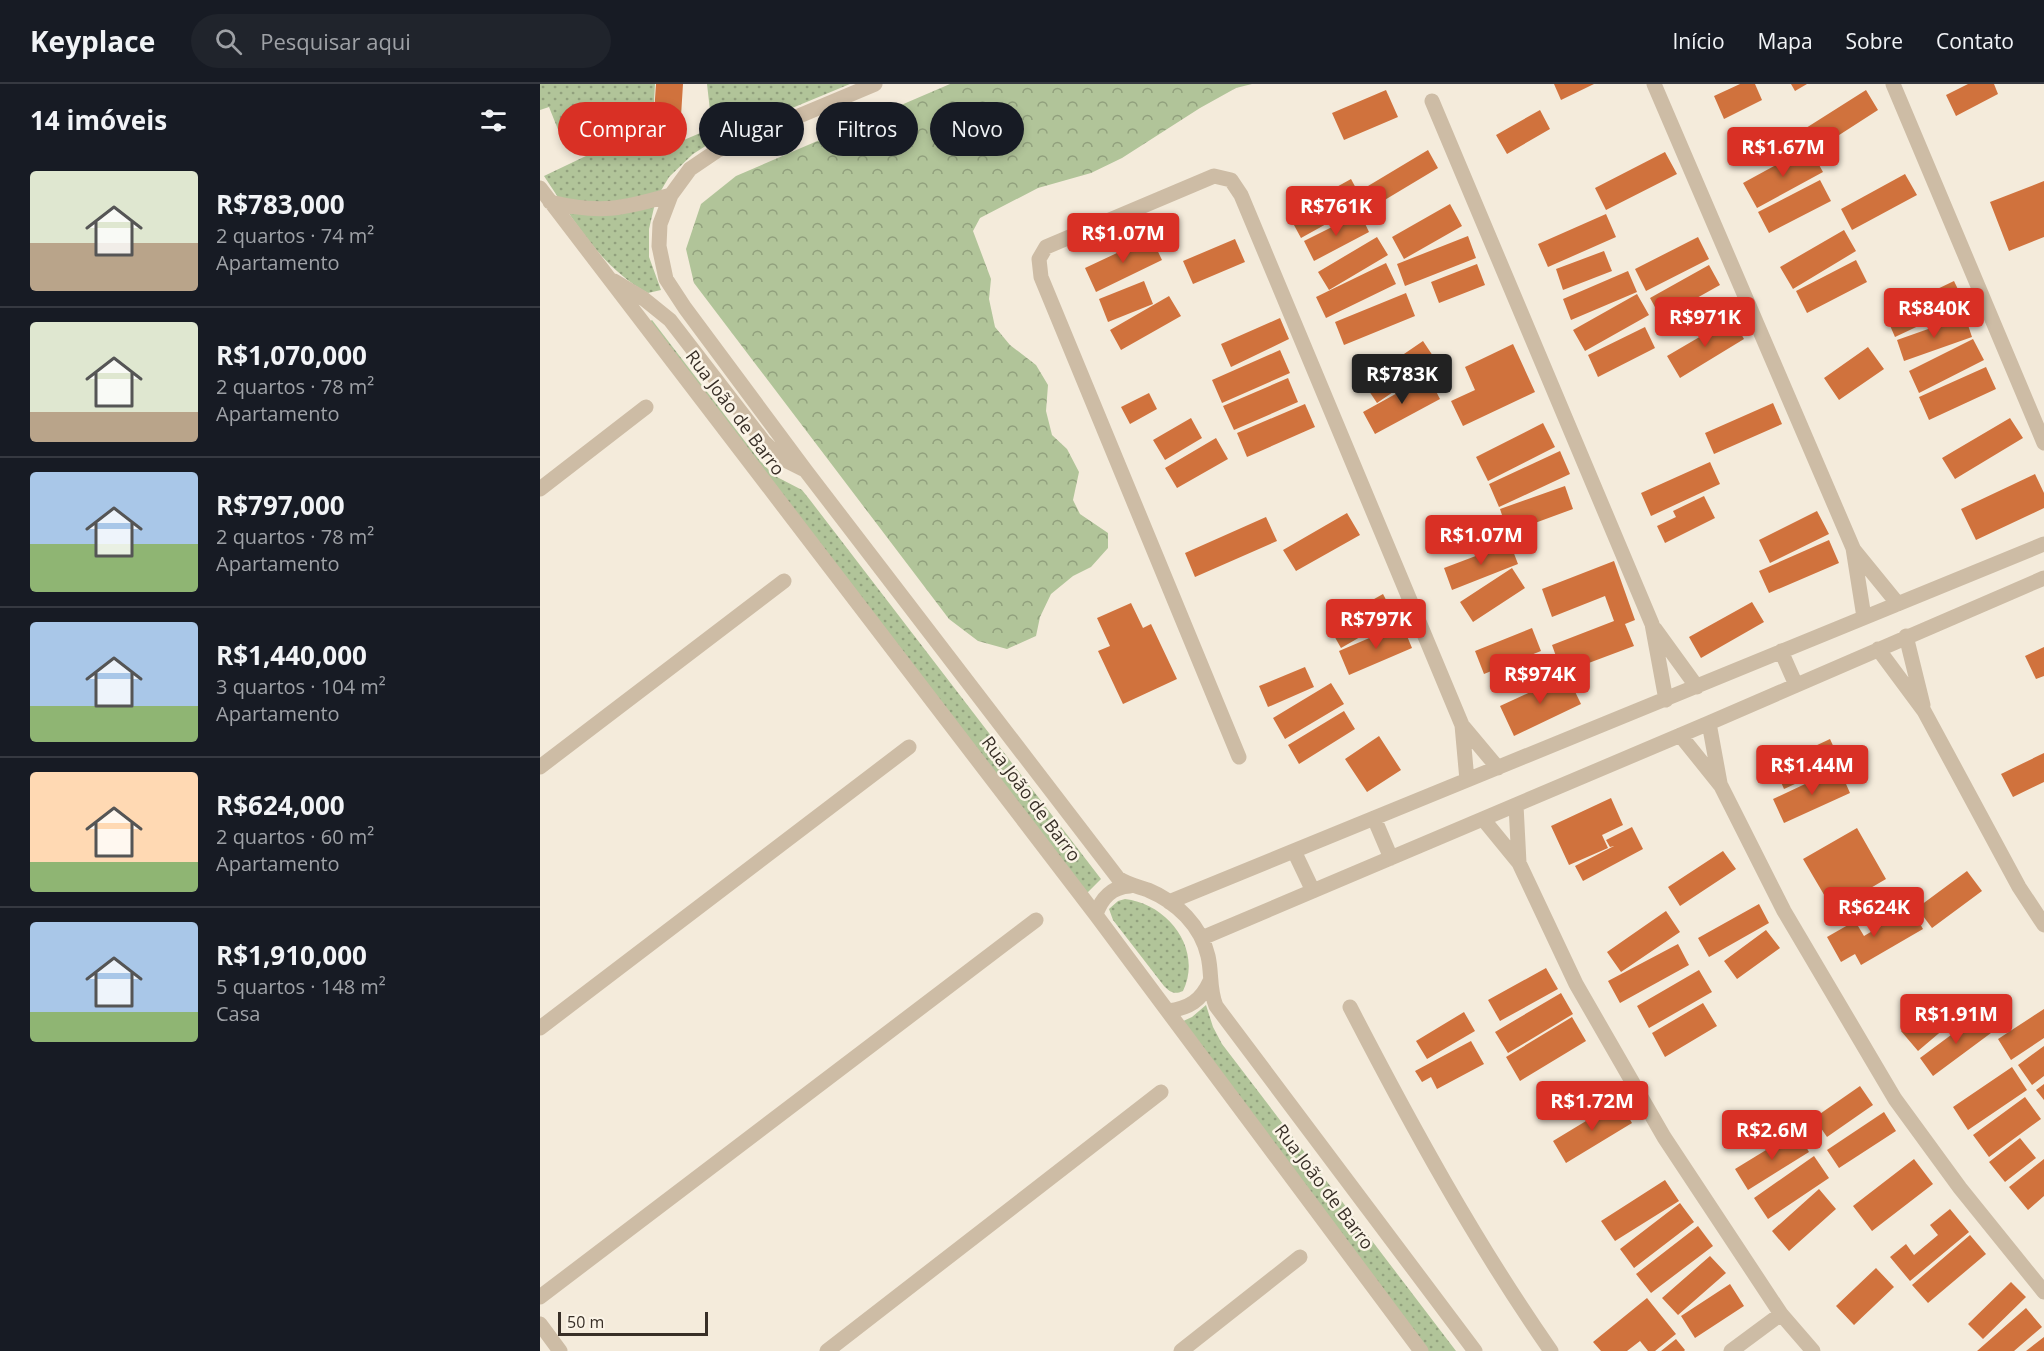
<!DOCTYPE html>
<html lang="pt">
<meta charset="utf-8">
<style>
:root{--surface:#171b24;--page:#20242c;--text:#f1f3f6;--muted:#9ea1a6;--line:#363941;--accent:#d93025}
body{margin:0;font-family:"Open Sans",sans-serif;background:var(--page);color:var(--text);height:100vh;display:flex;flex-direction:column;font-size:22px;white-space:nowrap}
*{box-sizing:border-box;margin:0}
p{font-size:20px;color:var(--muted)}
.icon{flex:none;width:33px;height:33px;fill:none;stroke:currentColor;stroke-width:2;stroke-linecap:round;stroke-linejoin:round}
.map{position:relative;flex:1;overflow:hidden}
.drawer{display:flex;flex-direction:column;background:var(--surface);width:540px}
.drawer>*{flex:none}
.guide{position:absolute;left:18px;top:18px;width:570px;height:54px;display:flex;gap:12px}
.scale{position:absolute;left:18px;bottom:15px;width:150px;box-sizing:border-box;padding-left:6px;border:3px solid #382f27;border-top:0;font-size:16px;line-height:21px;white-space:nowrap;color:#382f27;-webkit-text-stroke:4px #fbf4e7;paint-order:stroke}
.price{position:absolute;translate:-50% -51px;padding:0 14px;border-radius:6px;background:var(--accent);color:#fff;font-size:20px;line-height:39px;filter:drop-shadow(0 2px 3px #0008)}
.price::after{content:'';position:absolute;left:50%;top:36px;width:18px;height:14px;margin-left:-9px;background:inherit;clip-path:polygon(0 0,100% 0,50% 100%)}
.price.on{background:#222;color:#fff}
ul{padding:0;list-style:none}
li{display:flex;align-items:center;gap:18px;height:150px;padding:0 30px}
li+li{border-top:2px solid var(--line)}
li span{display:grid;place-items:center;flex:none;width:168px;height:120px;border-radius:6px;color:#555}
li>.icon{margin-inline-start:auto}
span .icon{width:72px;height:72px;fill:#fffc;stroke-width:1}
li b{font-size:26px}
h2{display:flex;justify-content:space-between;align-items:center;height:72px;padding:0 30px;font-size:26px}
.pill{padding:0 21px;border-radius:27px;background:var(--surface);box-shadow:0 3px 9px #0003;font-size:21px;line-height:54px}
.pill.on{background:var(--accent);color:#fff}
header{display:flex;align-items:center;gap:36px;box-sizing:border-box;height:84px;padding:0 30px;background:var(--surface);border-bottom:2px solid var(--line)}
header strong{font-size:28px}
nav{display:flex;gap:33px;margin-inline-start:auto;font-size:21px}
.search{width:420px;height:54px;background:var(--page);display:flex;align-items:center;gap:15px;box-sizing:border-box;padding:0 21px;border-radius:33px;color:var(--muted);font-size:22px}
main{display:flex;flex:1;min-height:0}
.map>svg:first-child{display:block}
.grass{fill:url(#grass-dots)}
.forest{fill:url(#forest-crowns)}
.building{fill:#d0723d}
.lines{fill:none;stroke-linecap:round;stroke-linejoin:round}
.minor{stroke:#cdbca5;stroke-width:15}
.labels{text-anchor:middle;stroke-width:5;stroke-linejoin:round;paint-order:stroke}
.street-label{font-size:18px;fill:#382f27;stroke:#fbf4e7}
</style>
<header>
<strong>Keyplace</strong>
<div class="search"><svg class="icon" aria-label="search" viewBox="0 0 24 24"><circle cx="10" cy="10" r="6"/><path d="M15 15l6 6"/></svg>Pesquisar aqui</div>
<nav><a>Início</a><a>Mapa</a><a>Sobre</a><a>Contato</a></nav>
</header>
<main>
<section class="drawer">
<h2>14 imóveis<svg class="icon" aria-label="filters" viewBox="0 0 24 24"><path d="M4 7h16M4 17h16"/><circle cx="9" cy="7" r="2"/><circle cx="15" cy="17" r="2"/></svg></h2>
<ul>
<li><span style="background:linear-gradient(#dfe7d0 60%,#b9a48a 0)"><svg class="icon" aria-label="home" viewBox="0 0 24 24"><path d="M3 11l9-7 9 7M6 9v11h12V9"/></svg></span><div><b>R$783,000</b><p>2 quartos · 74 m²</p><p>Apartamento</p></div></li>
<li><span style="background:linear-gradient(#dfe7d0 75%,#b9a48a 0)"><svg class="icon" aria-label="home" viewBox="0 0 24 24"><path d="M3 11l9-7 9 7M6 9v11h12V9"/></svg></span><div><b>R$1,070,000</b><p>2 quartos · 78 m²</p><p>Apartamento</p></div></li>
<li><span style="background:linear-gradient(#a9c7e8 60%,#8fb573 0)"><svg class="icon" aria-label="home" viewBox="0 0 24 24"><path d="M3 11l9-7 9 7M6 9v11h12V9"/></svg></span><div><b>R$797,000</b><p>2 quartos · 78 m²</p><p>Apartamento</p></div></li>
<li><span style="background:linear-gradient(#a9c7e8 70%,#8fb573 0)"><svg class="icon" aria-label="home" viewBox="0 0 24 24"><path d="M3 11l9-7 9 7M6 9v11h12V9"/></svg></span><div><b>R$1,440,000</b><p>3 quartos · 104 m²</p><p>Apartamento</p></div></li>
<li><span style="background:linear-gradient(#ffd9b3 75%,#8fb573 0)"><svg class="icon" aria-label="home" viewBox="0 0 24 24"><path d="M3 11l9-7 9 7M6 9v11h12V9"/></svg></span><div><b>R$624,000</b><p>2 quartos · 60 m²</p><p>Apartamento</p></div></li>
<li><span style="background:linear-gradient(#a9c7e8 75%,#8fb573 0)"><svg class="icon" aria-label="home" viewBox="0 0 24 24"><path d="M3 11l9-7 9 7M6 9v11h12V9"/></svg></span><div><b>R$1,910,000</b><p>5 quartos · 148 m²</p><p>Casa</p></div></li>
</ul>
</section>
<div class="map">
<svg width="1504" height="1267" viewBox="0 0 1504 1267">
<defs>
<pattern id="grass-dots" width="8" height="8" patternUnits="userSpaceOnUse" patternTransform="scale(1.5)"><rect width="8" height="8" fill="#b1c499"/><path d="M2 2h.1M6 6h.1" fill="none" stroke="#91a07d" stroke-width="1.8" stroke-linecap="round"/></pattern>
<pattern id="forest-crowns" width="20" height="18" patternUnits="userSpaceOnUse" patternTransform="scale(1.5)"><rect width="20" height="18" fill="#b1c499"/><path d="M2 6a3 3 0 1 1 6 0M12 15a3 3 0 1 1 6 0" fill="none" stroke="#91a07d"/></pattern>
</defs>
<rect width="100%" height="100%" fill="#f4ebdb"/>
<path class="grass" d="M 0,0 L 115,0 L 111,70 L 172,44 L 167,0 L 310,0 L 175,56 L 153,70 L 129,93 L 116,115 L 109,145 L 109,173 L 121,206 L 108,209 C 61,184 33,135 4,92 L 48,71 L 35,41 L 19,48 L 9,23 L 0,26 Z
M 112,236 L 220,377 L 235,392 L 262,406 L 270,416 L 561,795 L 547,809 L 108,239 Z
M 585,815 C 628,820 663,865 643,907 C 634,911 630,908 624,902 L 573,836 L 569,825 L 578,817 Z
M 666,921 L 673,943 L 682,960 L 916,1267 L 887,1267 L 639,939 L 652,933 Z"/>
<path class="forest" d="M 410,0 L 712,0 L 696,4 L 660,24 L 582,74 L 551,89 L 498,104 L 440,134 L 433,147 L 451,195 L 449,215 L 455,243 L 470,261 L 496,281 L 508,301 L 506,327 L 512,351 L 527,365 L 539,388 L 533,416 L 540,430 L 568,449 L 568,464 L 551,483 L 533,492 L 511,510 L 500,533 L 496,552 L 467,565 L 438,557 L 409,535 L 154,199 L 146,165 L 161,120 L 196,92 Z"/>
<path class="building" d="M 116,0 L 143,0 L 141,32 L 134,32 L 134,39 L 127,39 L 127,46 L 113,45 Z
M 1014,0 L 1054,0 L 1021,16 Z
M 1200,0 L 1215,0 L 1222,16 L 1184,35 L 1174,12 Z
M 1251,0 L 1267,0 L 1255,7 Z
M 1428,0 L 1454,0 L 1458,10 L 1416,32 L 1406,11 Z
M 846,6 L 858,33 L 804,56 L 792,29 Z
M 1326,6 L 1338,26 L 1279,64 L 1266,44 Z
M 1000,26 L 1010,45 L 967,70 L 956,51 Z
M 1269,63 L 1283,88 L 1217,124 L 1203,99 Z
M 888,66 L 898,84 L 838,120 L 828,102 Z
M 1125,68 L 1137,90 L 1066,126 L 1055,104 Z
M 1365,90 L 1377,111 L 1312,146 L 1301,125 Z
M 811,95 L 824,119 L 761,154 L 748,130 Z
M 1280,96 L 1291,117 L 1229,149 L 1218,128 Z
M 1504,97 L 1504,153 L 1469,167 L 1450,118 Z
M 910,120 L 922,142 L 864,175 L 852,153 Z
M 820,129 L 829,148 L 774,177 L 764,157 Z
M 1066,130 L 1076,153 L 1008,183 L 998,160 Z
M 1304,146 L 1316,167 L 1253,205 L 1240,183 Z
M 928,152 L 936,174 L 865,202 L 857,180 Z
M 611,153 L 622,176 L 556,208 L 545,184 Z
M 837,153 L 848,171 L 789,206 L 778,188 Z
M 1158,153 L 1169,175 L 1106,207 L 1095,185 Z
M 695,155 L 705,178 L 653,200 L 643,177 Z
M 1064,167 L 1072,187 L 1023,206 L 1016,185 Z
M 1316,176 L 1327,198 L 1267,229 L 1256,207 Z
M 846,179 L 856,200 L 786,234 L 776,213 Z
M 937,180 L 945,201 L 899,219 L 891,198 Z
M 1169,181 L 1180,201 L 1121,234 L 1110,214 Z
M 1088,187 L 1097,208 L 1031,236 L 1023,215 Z
M 604,197 L 613,220 L 568,238 L 559,215 Z
M 1414,197 L 1425,220 L 1355,253 L 1345,230 Z
M 866,209 L 875,232 L 804,261 L 795,238 Z
M 1097,210 L 1109,231 L 1045,267 L 1033,246 Z
M 629,212 L 641,232 L 581,266 L 570,246 Z
M 1425,232 L 1432,253 L 1364,277 L 1357,256 Z
M 740,234 L 749,255 L 691,283 L 681,260 Z
M 1192,234 L 1204,255 L 1140,294 L 1127,272 Z
M 1105,243 L 1115,264 L 1058,293 L 1048,271 Z
M 1433,255 L 1444,276 L 1379,309 L 1369,287 Z
M 883,257 L 897,278 L 837,319 L 823,298 Z
M 973,260 L 995,308 L 923,342 L 911,317 L 935,306 L 925,283 Z
M 1328,263 L 1344,285 L 1299,316 L 1284,294 Z
M 740,266 L 750,289 L 682,319 L 672,296 Z
M 1446,283 L 1456,305 L 1389,336 L 1379,313 Z
M 888,292 L 900,315 L 835,350 L 823,328 Z
M 748,294 L 758,318 L 694,346 L 683,322 Z
M 609,309 L 617,325 L 590,340 L 581,323 Z
M 1233,319 L 1242,340 L 1174,370 L 1165,349 Z
M 765,320 L 775,343 L 707,373 L 697,349 Z
M 651,334 L 662,354 L 625,376 L 613,356 Z
M 1470,334 L 1483,354 L 1415,395 L 1402,374 Z
M 1003,339 L 1015,363 L 948,397 L 936,373 Z
M 676,354 L 688,375 L 637,404 L 625,384 Z
M 1020,367 L 1030,390 L 959,423 L 949,400 Z
M 1170,378 L 1180,400 L 1111,432 L 1101,409 Z
M 1495,390 L 1504,409 L 1504,424 L 1436,456 L 1421,425 Z
M 1025,402 L 1033,425 L 968,449 L 960,425 Z
M 1164,412 L 1175,434 L 1125,459 L 1117,442 L 1136,433 L 1133,427 Z
M 1277,427 L 1289,450 L 1230,479 L 1219,456 Z
M 807,429 L 820,451 L 756,487 L 743,466 Z
M 726,433 L 737,457 L 655,493 L 645,469 Z
M 1289,456 L 1299,479 L 1229,509 L 1219,487 Z
M 970,459 L 978,480 L 912,506 L 904,484 Z
M 1074,477 L 1095,536 L 1085,540 L 1094,562 L 1022,589 L 1012,561 L 1074,537 L 1065,512 L 1012,533 L 1002,505 Z
M 972,484 L 985,504 L 933,538 L 920,518 Z
M 843,510 L 855,533 L 801,564 L 788,541 Z
M 1212,518 L 1224,538 L 1161,574 L 1149,553 Z
M 591,519 L 603,544 L 611,540 L 637,595 L 583,620 L 558,567 L 570,562 L 557,534 Z
M 862,540 L 872,564 L 809,591 L 799,567 Z
M 992,544 L 1001,567 L 944,590 L 935,567 Z
M 1504,563 L 1504,592 L 1496,595 L 1485,572 Z
M 765,583 L 774,603 L 728,623 L 719,602 Z
M 1027,591 L 1041,620 L 974,652 L 960,622 Z
M 791,599 L 804,620 L 745,655 L 733,634 Z
M 804,627 L 815,645 L 759,680 L 748,661 Z
M 839,652 L 861,686 L 827,708 L 805,675 Z
M 1290,655 L 1301,679 L 1244,705 L 1236,687 L 1225,691 L 1218,674 L 1234,667 L 1239,679 Z
M 1504,669 L 1504,698 L 1473,713 L 1461,690 Z
M 1299,684 L 1310,709 L 1244,739 L 1233,715 Z
M 1071,714 L 1083,741 L 1062,751 L 1068,764 L 1029,781 L 1011,742 Z
M 1092,743 L 1103,765 L 1043,797 L 1035,782 L 1074,762 L 1070,763 L 1066,756 Z
M 1317,744 L 1346,795 L 1293,826 L 1263,775 Z
M 1183,767 L 1196,785 L 1140,822 L 1128,803 Z
M 1427,787 L 1442,807 L 1392,844 L 1377,824 Z
M 1219,820 L 1229,839 L 1169,873 L 1158,854 Z
M 1371,824 L 1383,845 L 1321,881 L 1315,870 L 1301,878 L 1287,853 L 1315,837 L 1324,852 Z
M 1126,827 L 1140,848 L 1081,888 L 1067,868 Z
M 1226,846 L 1240,864 L 1197,895 L 1184,877 Z
M 1138,860 L 1149,881 L 1080,919 L 1068,897 Z
M 1006,884 L 1018,905 L 960,937 L 948,916 Z
M 1159,886 L 1172,908 L 1109,944 L 1097,922 Z
M 1021,909 L 1033,930 L 968,969 L 955,948 Z
M 1400,912 L 1418,933 L 1378,967 L 1361,947 Z
M 1163,919 L 1177,942 L 1125,973 L 1112,949 Z
M 1504,925 L 1504,954 L 1471,976 L 1458,955 Z
M 924,928 L 935,947 L 887,975 L 876,957 Z
M 1438,931 L 1451,949 L 1393,992 L 1380,974 Z
M 1032,933 L 1046,957 L 980,997 L 966,973 Z
M 931,957 L 944,980 L 897,1005 L 891,993 L 882,998 L 875,987 Z
M 1504,962 L 1504,992 L 1492,1001 L 1478,981 Z
M 1472,983 L 1487,1006 L 1428,1046 L 1413,1023 Z
M 1504,1000 L 1504,1016 L 1496,1006 Z
M 1320,1002 L 1333,1021 L 1287,1053 L 1274,1034 Z
M 1485,1013 L 1501,1035 L 1449,1073 L 1433,1051 Z
M 1079,1017 L 1092,1039 L 1026,1079 L 1013,1057 Z
M 1344,1028 L 1356,1047 L 1299,1084 L 1287,1066 Z
M 1257,1047 L 1269,1068 L 1208,1106 L 1195,1085 Z
M 1480,1054 L 1496,1074 L 1465,1098 L 1449,1078 Z
M 1274,1072 L 1289,1094 L 1228,1135 L 1214,1114 Z
M 1374,1075 L 1393,1100 L 1332,1147 L 1313,1122 Z
M 1504,1075 L 1504,1112 L 1488,1126 L 1469,1103 Z
M 1125,1096 L 1139,1117 L 1075,1157 L 1061,1137 Z
M 1279,1105 L 1296,1125 L 1249,1167 L 1232,1147 Z
M 1140,1119 L 1154,1138 L 1094,1184 L 1080,1165 Z
M 1410,1125 L 1429,1148 L 1370,1197 L 1350,1173 L 1366,1160 L 1374,1171 L 1398,1151 L 1390,1141 Z
M 1158,1142 L 1173,1162 L 1111,1209 L 1096,1190 Z
M 1430,1151 L 1446,1170 L 1388,1219 L 1372,1201 Z
M 1170,1172 L 1186,1189 L 1138,1231 L 1122,1214 Z
M 1336,1184 L 1354,1203 L 1314,1241 L 1296,1222 Z
M 1471,1198 L 1486,1213 L 1443,1255 L 1428,1240 Z
M 1190,1200 L 1204,1222 L 1155,1254 L 1141,1232 Z
M 1107,1214 L 1136,1250 L 1115,1267 L 1108,1267 L 1100,1257 L 1087,1267 L 1061,1267 L 1053,1258 Z
M 1486,1224 L 1502,1243 L 1474,1267 L 1437,1267 Z
M 1504,1253 L 1504,1267 L 1486,1267 Z
M 1136,1255 L 1145,1266 L 1144,1267 L 1121,1267 Z"/>
<g class="lines">
<path class="minor" d="M 335,0 L 178,66 L 150,85 L 131,111 L 120,140 L 119,162 L 126,195 L 145,224 L 266,387 L 578,794 C 589,801 597,802 608,806 C 637,818 661,842 668,872 C 672,889 669,906 676,922 L 935,1267
M 1114,0 L 1313,464 L 1324,533
M 1353,0 L 1504,359
M 892,17 L 1112,540 L 1126,616
M 0,104 L 556,831 L 881,1267
M 10,118 C 60,130 82,125 131,111
M 74,197 L 104,215 L 130,236 L 224,358 L 241,374 L 263,385
M 0,405 L 106,323
M 1314,466 L 1358,520
M 1115,545 L 1157,603
M 1366,552 L 1383,621
M 1338,565 L 1384,627 L 1479,803 L 1504,841
M 1241,567 L 1256,601
M 1169,639 L 1180,699
M 922,641 L 958,684
M 1140,651 L 1181,702 L 1244,827 L 1355,1015 L 1420,1104 L 1504,1208
M 699,673 L 501,193 L 499,175 L 506,163 L 674,92 L 691,96 L 701,111 L 922,641 L 927,696
M 0,683 L 244,497
M 976,721 L 979,779
M 834,734 L 851,774
M 943,735 L 979,779 L 1036,900 L 1124,1053 L 1241,1230 L 1273,1267
M 754,767 L 773,807
M 629,818 L 1504,460
M 556,831 C 561,814 572,803 590,802
M 662,854 L 1169,639 L 1504,494
M 810,923 C 871,1041 935,1158 1011,1267
M 628,927 C 649,924 661,917 670,897
M 0,944 L 369,663
M 0,1213 L 496,836
M 0,1240 L 20,1267
M 287,1267 L 621,1008
M 641,1267 L 760,1173
M 1191,1267 L 1241,1230"/>
</g>
<g class="labels">
<g class="street-label">
<text transform="translate(195 329) rotate(53)" y="6">Rua João de Barro</text>
<text transform="translate(491 715) rotate(53)" y="6">Rua João de Barro</text>
<text transform="translate(784 1103) rotate(53)" y="6">Rua João de Barro</text>
</g>
</g>
</svg>
<div class="scale">50 m</div>
<b class="price" style="left:1243px;top:94px">R$1.67M</b>
<b class="price" style="left:796px;top:153px">R$761K</b>
<b class="price" style="left:583px;top:180px">R$1.07M</b>
<b class="price" style="left:1394px;top:255px">R$840K</b>
<b class="price" style="left:1165px;top:264px">R$971K</b>
<b class="price on" style="left:862px;top:321px">R$783K</b>
<b class="price" style="left:941px;top:482px">R$1.07M</b>
<b class="price" style="left:836px;top:566px">R$797K</b>
<b class="price" style="left:1000px;top:621px">R$974K</b>
<b class="price" style="left:1272px;top:712px">R$1.44M</b>
<b class="price" style="left:1334px;top:854px">R$624K</b>
<b class="price" style="left:1416px;top:961px">R$1.91M</b>
<b class="price" style="left:1052px;top:1048px">R$1.72M</b>
<b class="price" style="left:1232px;top:1077px">R$2.6M</b>
<div class="guide">
<a class="pill on">Comprar</a>
<a class="pill">Alugar</a>
<a class="pill">Filtros</a>
<a class="pill">Novo</a>
</div>
</div>
</main>
